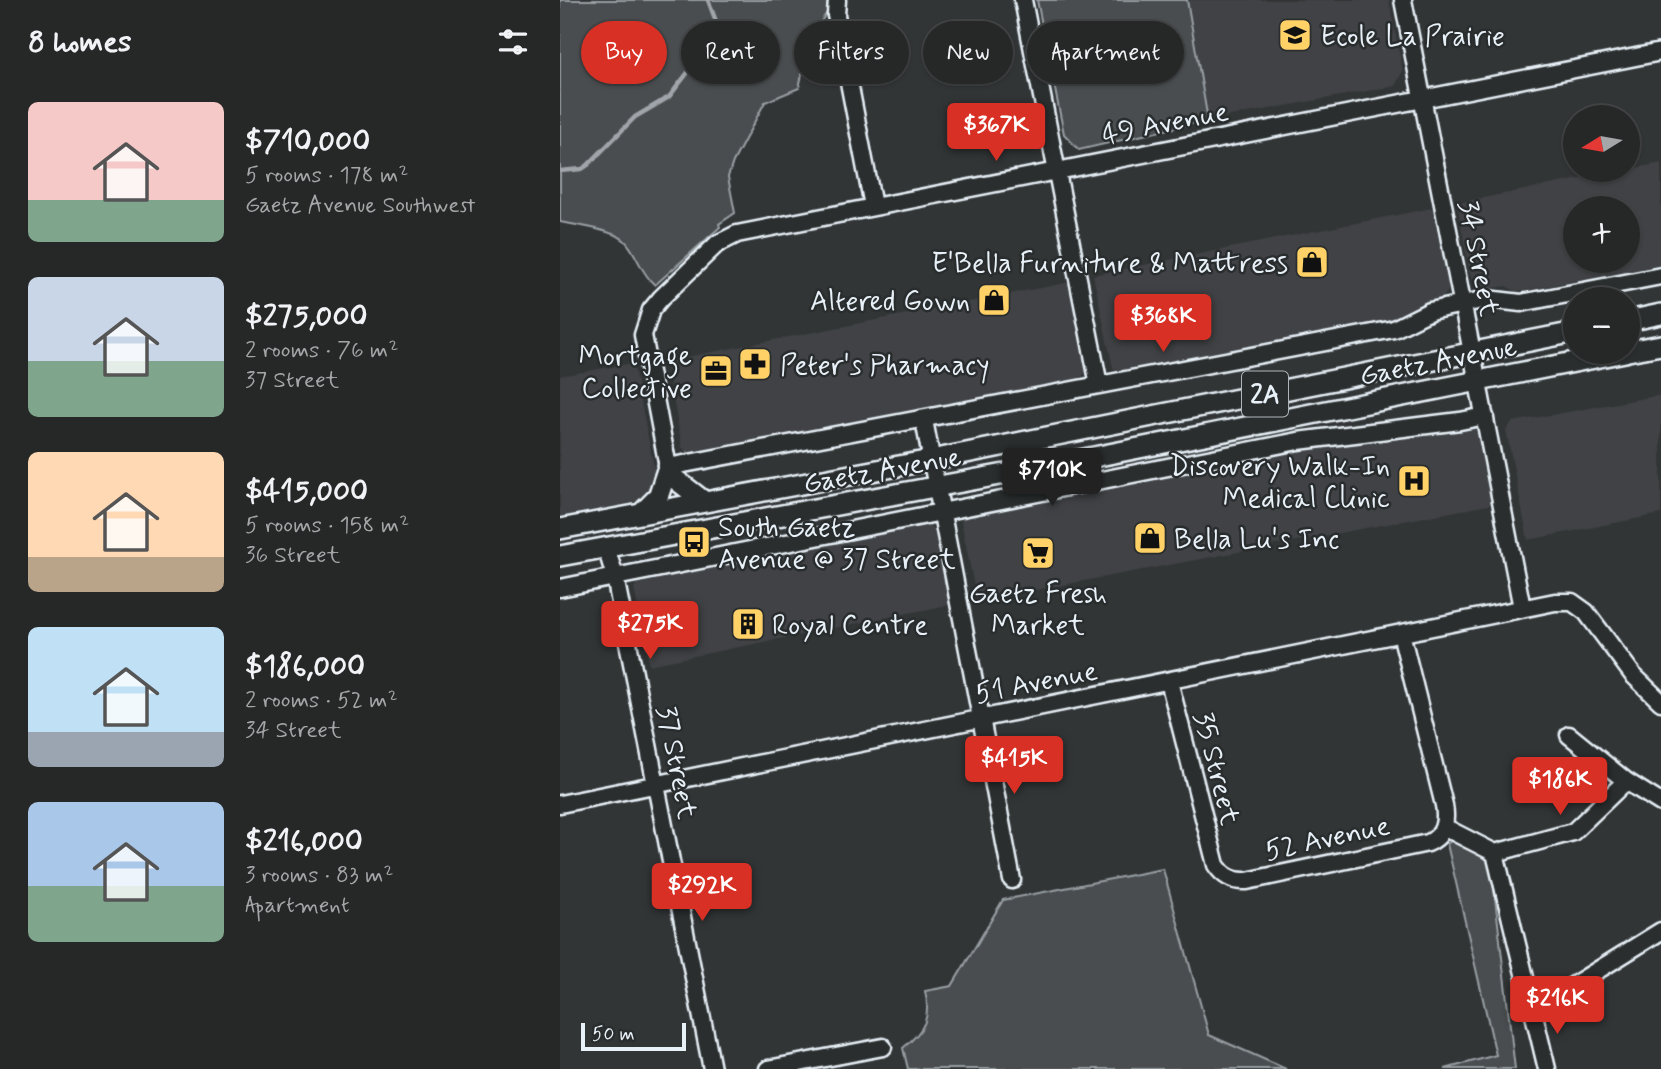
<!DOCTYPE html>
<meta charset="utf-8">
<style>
:root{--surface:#262828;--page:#323434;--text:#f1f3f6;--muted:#a4a6a8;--line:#424445;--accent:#d93025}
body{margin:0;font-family:Mynerve,sans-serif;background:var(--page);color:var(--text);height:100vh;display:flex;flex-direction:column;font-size:26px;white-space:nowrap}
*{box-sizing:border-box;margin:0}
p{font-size:23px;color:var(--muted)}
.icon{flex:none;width:38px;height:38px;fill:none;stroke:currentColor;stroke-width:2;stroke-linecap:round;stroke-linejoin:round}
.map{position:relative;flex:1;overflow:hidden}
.side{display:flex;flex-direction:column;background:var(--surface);width:560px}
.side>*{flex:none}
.guide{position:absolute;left:21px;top:21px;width:665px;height:63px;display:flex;gap:14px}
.needle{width:46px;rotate:259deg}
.tools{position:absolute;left:1003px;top:105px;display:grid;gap:14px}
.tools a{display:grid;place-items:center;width:77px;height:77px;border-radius:50%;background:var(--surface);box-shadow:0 2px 5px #0004,0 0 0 2px var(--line);font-size:35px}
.scale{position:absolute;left:21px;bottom:18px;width:105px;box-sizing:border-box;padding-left:7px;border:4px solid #e8f1f8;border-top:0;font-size:19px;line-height:24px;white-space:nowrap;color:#e8f1f8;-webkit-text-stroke:5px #2a2d2e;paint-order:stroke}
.price{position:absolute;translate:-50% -60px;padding:0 16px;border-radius:7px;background:var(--accent);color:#fff;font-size:23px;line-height:46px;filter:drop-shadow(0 2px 4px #0008)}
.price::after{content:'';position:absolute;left:50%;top:42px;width:21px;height:16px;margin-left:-10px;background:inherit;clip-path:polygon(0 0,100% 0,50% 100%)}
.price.selected{background:#222;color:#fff}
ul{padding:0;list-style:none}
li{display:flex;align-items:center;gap:21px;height:175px;padding:0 28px}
li span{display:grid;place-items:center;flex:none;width:196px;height:140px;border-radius:10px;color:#555}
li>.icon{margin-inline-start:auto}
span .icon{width:84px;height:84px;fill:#fffc;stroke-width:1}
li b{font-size:30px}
h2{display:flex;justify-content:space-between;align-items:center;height:84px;padding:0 28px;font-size:30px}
.tag{padding:0 24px;border-radius:32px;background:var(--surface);box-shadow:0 2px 5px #0004,0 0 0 2px var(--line);font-size:24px;line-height:63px}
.tag.selected{background:var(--accent);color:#fff}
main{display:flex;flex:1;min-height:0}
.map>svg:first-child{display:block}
.built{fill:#3f4244;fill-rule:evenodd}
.green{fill:#494d4f;stroke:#989fa4;stroke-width:2}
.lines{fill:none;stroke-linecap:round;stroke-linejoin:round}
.stream{stroke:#9fa5aa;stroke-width:4.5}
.minor-casing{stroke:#e8f1f8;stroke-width:21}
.major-casing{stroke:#e8f1f8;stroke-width:24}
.minor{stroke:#2a2d2e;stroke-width:16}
.major{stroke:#2a2d2e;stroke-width:19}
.labels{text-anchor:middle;stroke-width:5;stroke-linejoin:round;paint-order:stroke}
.shield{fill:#2a2d2e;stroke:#afb6bb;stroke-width:2}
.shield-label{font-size:26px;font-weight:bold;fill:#e8f1f8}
.poi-label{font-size:28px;fill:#e8f1f8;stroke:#2a2d2e;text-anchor:start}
.street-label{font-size:28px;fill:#e8f1f8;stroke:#2a2d2e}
</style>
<main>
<section class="side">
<h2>8 homes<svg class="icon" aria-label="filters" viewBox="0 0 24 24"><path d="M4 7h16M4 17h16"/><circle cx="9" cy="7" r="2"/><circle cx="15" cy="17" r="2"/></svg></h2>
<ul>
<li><span style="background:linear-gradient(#f6c9c9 70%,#7fa58c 0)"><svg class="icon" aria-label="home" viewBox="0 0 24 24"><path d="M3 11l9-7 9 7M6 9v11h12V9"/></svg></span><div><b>$710,000</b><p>5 rooms · 178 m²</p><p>Gaetz Avenue Southwest</p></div></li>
<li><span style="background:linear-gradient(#c9d6e8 60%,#7fa58c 0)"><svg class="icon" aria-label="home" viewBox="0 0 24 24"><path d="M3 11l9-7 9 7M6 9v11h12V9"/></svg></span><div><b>$275,000</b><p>2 rooms · 76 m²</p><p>37 Street</p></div></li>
<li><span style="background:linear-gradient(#ffd9b3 75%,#b9a48a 0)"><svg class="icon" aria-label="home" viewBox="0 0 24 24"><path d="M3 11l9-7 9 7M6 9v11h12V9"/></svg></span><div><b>$415,000</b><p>5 rooms · 158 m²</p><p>36 Street</p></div></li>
<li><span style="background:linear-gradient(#bfe0f5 75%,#9aa5b1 0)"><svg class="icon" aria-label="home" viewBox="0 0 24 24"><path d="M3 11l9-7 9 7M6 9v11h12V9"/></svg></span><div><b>$186,000</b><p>2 rooms · 52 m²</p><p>34 Street</p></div></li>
<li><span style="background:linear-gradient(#a9c7e8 60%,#7fa58c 0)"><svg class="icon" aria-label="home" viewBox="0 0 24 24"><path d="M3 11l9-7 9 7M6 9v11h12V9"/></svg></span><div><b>$216,000</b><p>3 rooms · 83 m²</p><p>Apartment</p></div></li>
</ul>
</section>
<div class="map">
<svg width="1101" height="1069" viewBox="0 0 1101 1069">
<rect width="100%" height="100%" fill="#323536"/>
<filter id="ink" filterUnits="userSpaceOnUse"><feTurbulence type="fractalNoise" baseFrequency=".0143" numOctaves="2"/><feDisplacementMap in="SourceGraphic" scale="14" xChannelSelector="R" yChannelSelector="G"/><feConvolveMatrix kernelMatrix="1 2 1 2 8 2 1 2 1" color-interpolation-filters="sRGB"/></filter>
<g filter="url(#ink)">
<path class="built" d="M 627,0 L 829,0 L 843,71 L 835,86 L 648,120 Z
M 1101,163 L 1101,265 L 957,292 L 946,286 L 929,289 L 924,287 L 910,275 L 897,203 ZM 1015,208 L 1068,208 L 1068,261 L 1015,261 Z
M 877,207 L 890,280 L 890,288 L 883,298 L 862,305 L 846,316 L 563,372 L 553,368 L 533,275 Z
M 511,282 L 528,365 L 525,374 L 515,381 L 138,456 L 129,455 L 122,447 L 106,361 Z
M 73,363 L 95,471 L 94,483 L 86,495 L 76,502 L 0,517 L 0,376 Z
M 1101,395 L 1101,514 L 968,540 L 946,430 L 952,422 Z
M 906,427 L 912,427 L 921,436 L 934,504 L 417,601 L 401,521 L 403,517 L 409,513 L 737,446 Z
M 367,521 L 375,532 L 389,605 L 89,665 L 74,588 L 79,579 Z"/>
<path class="green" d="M 0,0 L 273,0 L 268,11 L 250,38 L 239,88 L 205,102 L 173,162 L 168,177 L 175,213 L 159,224 L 160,227 L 95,285 C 80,273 76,250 64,240 C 53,230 15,225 0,222 Z
M 477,0 L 627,0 L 648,120 L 519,150 L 504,134 Z
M 892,840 L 930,855 L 955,1069 L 885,1069 L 936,1055 L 887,844 Z
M 603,869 L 649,1035 L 726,1069 L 348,1069 L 343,1048 C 365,1030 371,1018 365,991 L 392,986 L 443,900 Z"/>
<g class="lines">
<path class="stream" d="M 0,171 L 22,169 L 28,165 L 75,117 L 109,97 L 139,58 L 160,43 L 157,24 L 148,0"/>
<defs>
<path id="minor" d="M 277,0 L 276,15 L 313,206
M 463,0 L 539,385
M 843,0 L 962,608
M 1101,52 L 177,234 L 157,244 L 101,298 L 91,310 L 83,335 L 108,467 L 834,329 L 870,311 L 927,299 L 961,303 L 1101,276
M 364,420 L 452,880
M 46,547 L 55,577 L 152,1069
M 0,588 L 738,441 L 900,421 L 925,416
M 609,681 L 656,865 C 664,877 673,882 687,881 L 868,843 C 884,836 887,822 884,805 L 841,633
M 1009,735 L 1066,781 L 1101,803
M 0,804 L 995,602 L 1012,602 L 1026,612 L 1073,675 L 1101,702
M 884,827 L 935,853 L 1013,832 L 1066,781
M 935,853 L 987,1069
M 972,1011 L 1101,931
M 208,1069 L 323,1047"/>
<path id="major" d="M 1068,321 L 1101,314
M 1068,351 L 1101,345
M 108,467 L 115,479 L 145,502
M 81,514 L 98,497 L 108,467
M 0,529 L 371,460 L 1015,332
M 0,556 L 483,467 L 1065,352"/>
</defs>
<use href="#minor" class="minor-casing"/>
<use href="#major" class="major-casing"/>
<use href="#minor" class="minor"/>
<use href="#major" class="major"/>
</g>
</g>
<defs>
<symbol id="school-square" viewBox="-11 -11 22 22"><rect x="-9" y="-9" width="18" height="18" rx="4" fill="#ffd166" stroke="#2a2d2e"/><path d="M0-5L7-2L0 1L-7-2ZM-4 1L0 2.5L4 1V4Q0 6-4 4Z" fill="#111"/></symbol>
<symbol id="shop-square" viewBox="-11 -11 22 22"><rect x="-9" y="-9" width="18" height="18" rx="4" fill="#ffd166" stroke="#2a2d2e"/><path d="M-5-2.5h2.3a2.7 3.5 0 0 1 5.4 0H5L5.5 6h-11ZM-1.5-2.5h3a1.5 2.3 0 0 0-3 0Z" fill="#111"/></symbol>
<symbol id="pharmacy-square" viewBox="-11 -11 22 22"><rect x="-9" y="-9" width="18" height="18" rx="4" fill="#ffd166" stroke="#2a2d2e"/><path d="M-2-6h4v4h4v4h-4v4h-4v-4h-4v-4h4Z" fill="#111"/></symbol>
<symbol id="office-square" viewBox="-11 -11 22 22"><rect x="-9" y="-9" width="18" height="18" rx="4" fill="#ffd166" stroke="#2a2d2e"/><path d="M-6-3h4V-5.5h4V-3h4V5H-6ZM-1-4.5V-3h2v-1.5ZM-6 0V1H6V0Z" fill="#111"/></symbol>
<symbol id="hospital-square" viewBox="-11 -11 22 22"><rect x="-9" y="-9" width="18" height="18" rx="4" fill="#ffd166" stroke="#2a2d2e"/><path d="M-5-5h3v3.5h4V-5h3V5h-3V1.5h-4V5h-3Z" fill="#111"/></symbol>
<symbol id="bus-square" viewBox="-11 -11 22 22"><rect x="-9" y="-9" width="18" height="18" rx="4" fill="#ffd166" stroke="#2a2d2e"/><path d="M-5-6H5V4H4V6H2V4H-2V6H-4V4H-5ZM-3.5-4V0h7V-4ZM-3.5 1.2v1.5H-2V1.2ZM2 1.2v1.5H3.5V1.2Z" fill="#111"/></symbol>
<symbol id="supermarket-square" viewBox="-11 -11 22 22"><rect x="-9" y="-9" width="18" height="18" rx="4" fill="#ffd166" stroke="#2a2d2e"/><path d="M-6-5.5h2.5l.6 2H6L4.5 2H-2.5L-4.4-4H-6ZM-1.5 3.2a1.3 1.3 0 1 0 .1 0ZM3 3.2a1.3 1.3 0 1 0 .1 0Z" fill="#111"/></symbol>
<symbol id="building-square" viewBox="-11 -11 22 22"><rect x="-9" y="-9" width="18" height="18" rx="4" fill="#ffd166" stroke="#2a2d2e"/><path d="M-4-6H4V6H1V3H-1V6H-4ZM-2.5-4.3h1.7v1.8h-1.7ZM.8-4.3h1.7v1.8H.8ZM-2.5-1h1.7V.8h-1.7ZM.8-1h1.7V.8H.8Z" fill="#111"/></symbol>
</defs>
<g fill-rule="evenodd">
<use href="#school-square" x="716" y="16" width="38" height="38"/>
<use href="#shop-square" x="733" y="243" width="38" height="38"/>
<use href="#shop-square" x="415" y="281" width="38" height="38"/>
<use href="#pharmacy-square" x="176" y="345" width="38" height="38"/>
<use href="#office-square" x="137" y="352" width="38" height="38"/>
<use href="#hospital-square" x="835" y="462" width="38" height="38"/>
<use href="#shop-square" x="571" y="519" width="38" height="38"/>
<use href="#bus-square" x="115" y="523" width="38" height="38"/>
<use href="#supermarket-square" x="459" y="534" width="38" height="38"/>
<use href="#building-square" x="169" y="605" width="38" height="38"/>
</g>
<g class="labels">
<rect class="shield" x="682" y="371.5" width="46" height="45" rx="5"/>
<g class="shield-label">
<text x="705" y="403">2A</text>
</g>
<g class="poi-label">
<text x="760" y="45">Ecole La Prairie</text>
<text x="728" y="272" text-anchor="end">E'Bella Furniture &amp; Mattress</text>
<text x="410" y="310" text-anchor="end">Altered Gown</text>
<text x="132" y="365" text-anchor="end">Mortgage<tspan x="132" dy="32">Collective</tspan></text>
<text x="220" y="374">Peter's Pharmacy</text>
<text x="830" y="475" text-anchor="end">Discovery Walk-In<tspan x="830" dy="32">Medical Clinic</tspan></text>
<text x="158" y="536">South Gaetz<tspan x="158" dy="32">Avenue @ 37 Street</tspan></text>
<text x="614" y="548">Bella Lu's Inc</text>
<text x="478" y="602" text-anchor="middle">Gaetz Fresh<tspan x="478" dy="32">Market</tspan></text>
<text x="212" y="634">Royal Centre</text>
</g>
<g class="street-label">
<text transform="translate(605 122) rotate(-11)" y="10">49 Avenue</text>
<text transform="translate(920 258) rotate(79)" y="10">34 Street</text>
<text transform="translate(878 360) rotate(-11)" y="10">Gaetz Avenue</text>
<text transform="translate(322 469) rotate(-10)" y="10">Gaetz Avenue</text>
<text transform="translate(476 681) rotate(-11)" y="10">51 Avenue</text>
<text transform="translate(118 762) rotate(79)" y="10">37 Street</text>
<text transform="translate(658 768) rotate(76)" y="10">35 Street</text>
<text transform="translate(767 837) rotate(-12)" y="10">52 Avenue</text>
</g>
</g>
</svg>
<div class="tools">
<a><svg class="needle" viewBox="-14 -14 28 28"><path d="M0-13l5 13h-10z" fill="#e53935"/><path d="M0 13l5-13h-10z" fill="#a4a6a8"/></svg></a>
<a>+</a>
<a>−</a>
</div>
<div class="scale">50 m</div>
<b class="price" style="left:436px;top:163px">$367K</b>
<b class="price" style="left:603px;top:354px">$368K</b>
<b class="price selected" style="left:492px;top:508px">$710K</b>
<b class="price" style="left:90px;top:661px">$275K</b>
<b class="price" style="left:454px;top:796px">$415K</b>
<b class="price" style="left:1000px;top:817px">$186K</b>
<b class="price" style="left:142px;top:923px">$292K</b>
<b class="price" style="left:997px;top:1036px">$216K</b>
<div class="guide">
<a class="tag selected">Buy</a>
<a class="tag">Rent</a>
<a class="tag">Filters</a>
<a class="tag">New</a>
<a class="tag">Apartment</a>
</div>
</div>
</main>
